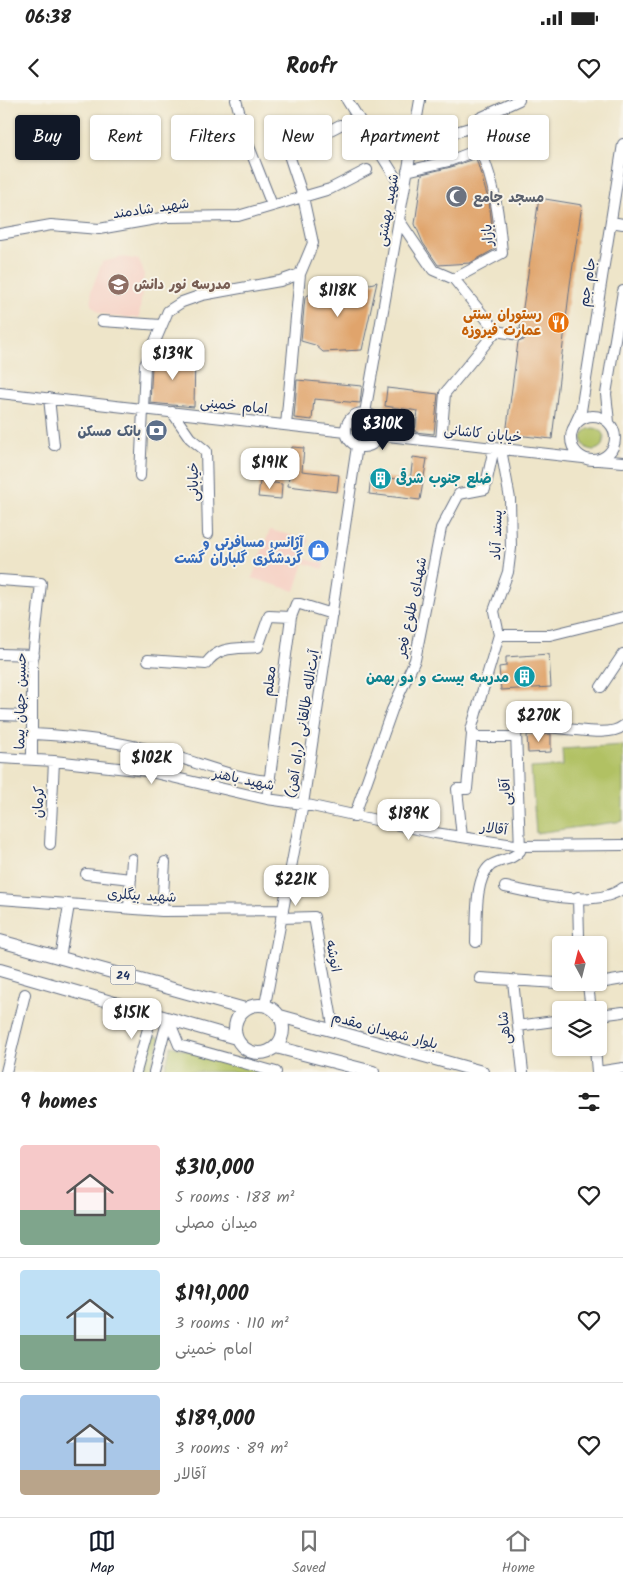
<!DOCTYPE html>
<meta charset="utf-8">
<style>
:root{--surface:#fff;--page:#f2f2f2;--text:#222;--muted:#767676;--line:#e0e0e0;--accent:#111827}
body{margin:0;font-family:Kalam,"Playpen Sans Arabic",sans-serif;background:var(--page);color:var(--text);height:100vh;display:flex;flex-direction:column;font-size:19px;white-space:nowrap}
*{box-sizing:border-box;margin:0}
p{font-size:16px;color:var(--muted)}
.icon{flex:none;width:28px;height:28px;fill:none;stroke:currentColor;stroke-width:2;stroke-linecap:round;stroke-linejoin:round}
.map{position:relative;height:972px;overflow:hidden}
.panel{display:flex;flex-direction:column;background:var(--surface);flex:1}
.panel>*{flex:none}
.top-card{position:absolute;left:15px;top:15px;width:594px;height:45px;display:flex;gap:10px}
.needle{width:32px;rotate:353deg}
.buttons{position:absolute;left:552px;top:836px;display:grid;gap:10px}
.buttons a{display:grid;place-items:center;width:55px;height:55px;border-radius:5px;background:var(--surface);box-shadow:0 1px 4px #0004;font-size:25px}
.price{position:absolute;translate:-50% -42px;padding:0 11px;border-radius:10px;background:#fff;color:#222;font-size:16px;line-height:32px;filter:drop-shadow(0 1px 2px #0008)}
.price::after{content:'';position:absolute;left:50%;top:30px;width:15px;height:11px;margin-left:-8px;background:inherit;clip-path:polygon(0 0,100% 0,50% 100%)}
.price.selected{background:var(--accent);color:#fff}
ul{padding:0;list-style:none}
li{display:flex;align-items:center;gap:15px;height:125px;padding:0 20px}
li+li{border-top:1px solid var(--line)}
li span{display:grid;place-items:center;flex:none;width:140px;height:100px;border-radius:5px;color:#555}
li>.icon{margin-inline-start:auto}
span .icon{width:60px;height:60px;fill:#fffc;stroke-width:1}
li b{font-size:21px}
h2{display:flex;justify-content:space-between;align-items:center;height:60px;padding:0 20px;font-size:21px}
.tag{padding:0 18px;border-radius:5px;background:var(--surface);box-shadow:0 1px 4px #0004;font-size:18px;line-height:45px}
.tag.selected{background:var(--accent);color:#fff}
.status{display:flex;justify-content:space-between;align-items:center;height:35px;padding:0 25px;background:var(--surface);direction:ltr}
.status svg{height:14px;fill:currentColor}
header{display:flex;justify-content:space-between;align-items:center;height:65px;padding:0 20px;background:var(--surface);font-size:22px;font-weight:700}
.tabs{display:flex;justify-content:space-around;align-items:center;height:70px;border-top:1px solid var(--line);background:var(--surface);font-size:14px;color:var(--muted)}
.tabs a{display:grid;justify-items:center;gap:2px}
.tabs .selected{color:var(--accent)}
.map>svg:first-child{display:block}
.built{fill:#f6d1c5}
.green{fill:#b1c164;stroke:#667861}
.building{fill:#e0a46c}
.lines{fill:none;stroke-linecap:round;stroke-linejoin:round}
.minor-casing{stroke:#656f83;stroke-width:12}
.major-casing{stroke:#656f83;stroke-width:14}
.minor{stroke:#fff;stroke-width:10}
.major{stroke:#fff;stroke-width:12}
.labels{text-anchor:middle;stroke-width:4;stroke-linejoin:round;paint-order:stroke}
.shield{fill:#f7f3e8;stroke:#5d6a87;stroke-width:1}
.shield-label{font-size:12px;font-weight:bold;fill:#1b2f5e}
.worship-label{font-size:14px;font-weight:bold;fill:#5b616d;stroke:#f7f3e8;text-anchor:start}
.street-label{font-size:14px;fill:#1b2f5e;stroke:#f7f3e8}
.education-label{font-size:14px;font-weight:bold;fill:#785e54;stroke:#f7f3e8;text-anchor:start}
.food-label{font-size:14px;font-weight:bold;fill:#c56008;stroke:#f7f3e8;text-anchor:end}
.service-label{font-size:14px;font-weight:bold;fill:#4e5e75;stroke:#f7f3e8;text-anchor:end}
.culture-label{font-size:14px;font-weight:bold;fill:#0d838f;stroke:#f7f3e8;text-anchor:start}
.shop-label{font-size:14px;font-weight:bold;fill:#366cbe;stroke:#f7f3e8;text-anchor:end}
</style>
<div class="status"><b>06:38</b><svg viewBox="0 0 49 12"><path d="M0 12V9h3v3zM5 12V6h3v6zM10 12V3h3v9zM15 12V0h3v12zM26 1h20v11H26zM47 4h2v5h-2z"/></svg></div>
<header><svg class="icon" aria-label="back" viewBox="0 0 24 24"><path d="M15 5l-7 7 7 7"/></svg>Roofr<svg class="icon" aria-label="heart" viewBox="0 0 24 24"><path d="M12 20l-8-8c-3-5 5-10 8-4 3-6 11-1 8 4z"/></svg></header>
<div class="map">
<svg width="623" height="972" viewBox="0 0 623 972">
<rect width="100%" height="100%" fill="#f7f3e8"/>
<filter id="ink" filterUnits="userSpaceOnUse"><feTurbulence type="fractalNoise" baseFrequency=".02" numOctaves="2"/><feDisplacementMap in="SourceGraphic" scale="10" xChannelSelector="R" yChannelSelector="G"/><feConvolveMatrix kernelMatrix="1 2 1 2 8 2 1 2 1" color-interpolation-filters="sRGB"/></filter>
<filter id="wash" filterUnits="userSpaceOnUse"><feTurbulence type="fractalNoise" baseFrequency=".0096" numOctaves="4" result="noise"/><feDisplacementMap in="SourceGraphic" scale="20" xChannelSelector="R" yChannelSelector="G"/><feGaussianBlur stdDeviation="1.12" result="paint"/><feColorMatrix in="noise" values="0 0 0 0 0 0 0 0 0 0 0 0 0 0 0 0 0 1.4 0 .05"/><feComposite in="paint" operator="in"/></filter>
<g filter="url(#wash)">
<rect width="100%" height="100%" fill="#eee5c9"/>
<path class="built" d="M 123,157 L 139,160 L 144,173 L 139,218 L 114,217 L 100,213 L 92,206 L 91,191 L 102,162 Z
M 270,430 L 309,440 L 303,458 L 324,464 L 323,469 L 304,463 L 295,491 L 252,478 Z"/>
<path class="green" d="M582 339a11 11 0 1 1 22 0a11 11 0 1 1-22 0Z
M 623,645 L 623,721 L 536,733 L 531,668 L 563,666 L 562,649 Z
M 150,935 L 160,938 L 150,972 L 140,972 Z
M 171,946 L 266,972 L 164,972 Z"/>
<g id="blocks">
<path class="building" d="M 476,58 L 489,102 L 495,149 L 470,163 L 438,165 L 423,143 L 415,124 L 422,74 L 451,67 Z
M 539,98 L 582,105 L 570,185 L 552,339 L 506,334 L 518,242 L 524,240 L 526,236 L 520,228 Z
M 377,182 L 362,250 L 323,252 L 315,245 L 301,241 L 305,197 L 324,186 L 335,194 Z
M 156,256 L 195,256 L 194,307 L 150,303 L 152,267 Z
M 297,280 L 362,286 L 360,303 L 314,299 L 312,320 L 294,318 Z
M 387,288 L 438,294 L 434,334 L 415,332 L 418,311 L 385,306 Z
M 292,347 L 304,348 L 302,371 L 339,375 L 337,392 L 288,386 Z
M 413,357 L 427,359 L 420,400 L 369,394 L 371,375 L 410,381 Z
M 260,381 L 282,384 L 281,399 L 258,397 Z
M 549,554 L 551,587 L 501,590 L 499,567 L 506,566 L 506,557 Z
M 551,634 L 551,652 L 528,653 L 527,635 Z"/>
</g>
</g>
<g filter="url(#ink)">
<use href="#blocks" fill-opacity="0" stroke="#656f83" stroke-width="1"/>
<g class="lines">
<defs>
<path id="minor" d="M 236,0 L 248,44 L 272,105
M 347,0 L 404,91
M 473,27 L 480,18 L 519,0
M 412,45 L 473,27 L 480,49
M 407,71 L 449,61 L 480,49 C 495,85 499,115 502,153 L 454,179
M 399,120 L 433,170 L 454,179 L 496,231
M 611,122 L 623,124
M 0,134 L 51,125 L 99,129 L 167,117 L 238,116 L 330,89 L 367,70
M 102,221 L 161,225
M 496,231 L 519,235
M 0,293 L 346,332
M 49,298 L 54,345
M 172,312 L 190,338 L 206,351 L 208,434
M 365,313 L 420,0
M346 330a17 17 0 1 1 34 0a17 17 0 1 1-34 0Z
M571 338a22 22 0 1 1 44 0a22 22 0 1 1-44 0Z
M 609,322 L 606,294 L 623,191
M 575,324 L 581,311 L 623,44
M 286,325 L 300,174 L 313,143 L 303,97 L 288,52 L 340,25
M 379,335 L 583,358
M 441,342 L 445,293 L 496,231
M 501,349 L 510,399 L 511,448 L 508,472 L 494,511 L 499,535 L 471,630 L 476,637 L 516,637
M 599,360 L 623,362
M 140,376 L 145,265 L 168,211 L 182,202 L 202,195 L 280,181 L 300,174
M 0,480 L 41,483 L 32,567 L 32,660
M 499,535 L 550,535 L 623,517
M 0,554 L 34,555
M 148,560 L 206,564 C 218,545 238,549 258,547 L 269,516 L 291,517
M 601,587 L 623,554
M 0,615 L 32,616
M 33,634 C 75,636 117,641 159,652 C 196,661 233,679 271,681
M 0,658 L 54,661 L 146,671 L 267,699 L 303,704 L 435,733 L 521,746 L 623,745
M 267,699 L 291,517 L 296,504 L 300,504 L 332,514
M 354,717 L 392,610 L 415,560 L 441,428 L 459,394 L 485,389 L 494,348
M 462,737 L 457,689 L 467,689 L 472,634
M 50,744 L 54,661
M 86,774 L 131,779
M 505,787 C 535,793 597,809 623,788
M 578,797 L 579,837
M 0,799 L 162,811 L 283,810
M 129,808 L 132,759
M 162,811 L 165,762
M 281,818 L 314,817 L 334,931
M 476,842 C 477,823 474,779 490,766 C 499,759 512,761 520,751 L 516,631 C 545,618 604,642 623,626
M 60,858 L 69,805
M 480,878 L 588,885 L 623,879
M 513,881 L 523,972
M 588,885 L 591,910
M 265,905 L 303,704 L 357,346
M 599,915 L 623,912
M 168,918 L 179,945 L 276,972
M 518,926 L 561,920
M 595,948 L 597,972
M 6,972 L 25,894
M 136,972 L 152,914
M 154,972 L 168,918
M 597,972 L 623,968"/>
<path id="major" d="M 0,841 L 245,909
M 0,870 L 236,938
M235 929a24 24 0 1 1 48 0a24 24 0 1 1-48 0Z
M 280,916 L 482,972
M 276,947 L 373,972"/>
</defs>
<use href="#minor" class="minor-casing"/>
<use href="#major" class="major-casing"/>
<use href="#minor" class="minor"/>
<use href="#major" class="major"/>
</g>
</g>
<defs>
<symbol id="mosque-disc" viewBox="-11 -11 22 22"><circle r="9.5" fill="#6b7280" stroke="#f7f3e8"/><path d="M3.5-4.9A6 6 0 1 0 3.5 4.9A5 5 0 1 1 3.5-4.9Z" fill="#fff"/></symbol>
<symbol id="school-disc" viewBox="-11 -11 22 22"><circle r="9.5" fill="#8d6e63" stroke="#f7f3e8"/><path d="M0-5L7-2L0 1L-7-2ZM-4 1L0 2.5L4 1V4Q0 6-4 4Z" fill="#fff"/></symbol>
<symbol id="restaurant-disc" viewBox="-11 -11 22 22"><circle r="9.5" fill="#e8710a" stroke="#f7f3e8"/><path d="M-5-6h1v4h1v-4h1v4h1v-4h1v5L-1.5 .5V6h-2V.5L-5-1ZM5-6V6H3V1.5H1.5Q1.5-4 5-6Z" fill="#fff"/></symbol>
<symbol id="bank-disc" viewBox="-11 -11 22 22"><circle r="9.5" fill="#5c6f8a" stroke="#f7f3e8"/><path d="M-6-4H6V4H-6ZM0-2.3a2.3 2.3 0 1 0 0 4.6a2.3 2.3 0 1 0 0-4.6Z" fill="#fff"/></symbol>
<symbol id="building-disc" viewBox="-11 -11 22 22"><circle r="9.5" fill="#0f9aa8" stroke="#f7f3e8"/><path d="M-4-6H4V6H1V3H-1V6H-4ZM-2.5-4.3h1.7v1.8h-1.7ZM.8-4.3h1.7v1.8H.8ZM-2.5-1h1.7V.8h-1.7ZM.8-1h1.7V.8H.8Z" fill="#fff"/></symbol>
<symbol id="shop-disc" viewBox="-11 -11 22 22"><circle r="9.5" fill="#3f7fe0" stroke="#f7f3e8"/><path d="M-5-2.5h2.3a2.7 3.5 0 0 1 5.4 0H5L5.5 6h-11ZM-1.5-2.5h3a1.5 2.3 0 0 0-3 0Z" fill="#fff"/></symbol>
</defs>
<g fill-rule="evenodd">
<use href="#mosque-disc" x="444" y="84" width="25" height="25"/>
<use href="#school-disc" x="106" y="172" width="25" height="25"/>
<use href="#restaurant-disc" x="546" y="210" width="25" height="25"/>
<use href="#bank-disc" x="144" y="318" width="25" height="25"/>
<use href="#building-disc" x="368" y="366" width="25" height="25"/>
<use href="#shop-disc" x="306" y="438" width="25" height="25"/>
<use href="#building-disc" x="512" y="564" width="25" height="25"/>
</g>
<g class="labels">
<rect class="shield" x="110.5" y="865.5" width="25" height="19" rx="4"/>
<g class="shield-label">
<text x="123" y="879">24</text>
</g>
<g class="worship-label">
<text x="473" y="102">مسجد جامع</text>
</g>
<g class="street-label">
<text transform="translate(151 108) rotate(-8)" y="5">شهید شادمند</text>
<text transform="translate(387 110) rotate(-80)" y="5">شهید بهشتی</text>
<text transform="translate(487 135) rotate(-94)" y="5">بازار</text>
<text transform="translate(587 182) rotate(-81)" y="5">جام جم</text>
<text transform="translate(234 305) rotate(6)" y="5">امام خمینی</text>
<text transform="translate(483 333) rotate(6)" y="5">خیابان کاشانی</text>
<text transform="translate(193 382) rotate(-91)" y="5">خیابانی</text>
<text transform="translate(496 435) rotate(-88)" y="5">پسند آباد</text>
<text transform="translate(411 507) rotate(-78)" y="5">شهدای طلوع فجر</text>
<text transform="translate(269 581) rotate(-83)" y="5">معلم</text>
<text transform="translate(20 601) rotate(-89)" y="5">حسین جهان پیما</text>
<text transform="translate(302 624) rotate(-81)" y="5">(راه آهن) آیت‌الله طالقانی</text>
<text transform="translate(244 679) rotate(12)" y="5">شهید باهنر</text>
<text transform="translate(505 692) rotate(-93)" y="5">آقایی</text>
<text transform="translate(38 702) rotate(-87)" y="5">کرمان</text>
<text transform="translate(494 728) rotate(8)" y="5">آقالار</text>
<text transform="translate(142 795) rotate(3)" y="5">شهید بیگلری</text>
<text transform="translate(334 856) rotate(80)" y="5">انوشه</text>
<text transform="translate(504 928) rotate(-96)" y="5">شاهی</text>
<text transform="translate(385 930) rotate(15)" y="5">بلوار شهیدان مقدم</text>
</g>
<g class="education-label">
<text x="134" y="189">مدرسه نور دانش</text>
</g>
<g class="food-label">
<text x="542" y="219">رستوران سنتی<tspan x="542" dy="16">عمارت فیروزه</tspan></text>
</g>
<g class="service-label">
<text x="141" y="336">بانک مسکن</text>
</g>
<g class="culture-label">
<text x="396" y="383">ضلع جنوب شرقی</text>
<text x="509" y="582" text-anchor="end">مدرسه بیست و دو بهمن</text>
</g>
<g class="shop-label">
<text x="303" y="447">آژانس مسافرتی و<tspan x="303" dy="16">گردشگری گلباران گشت</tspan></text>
</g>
</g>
</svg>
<div class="buttons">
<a><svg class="needle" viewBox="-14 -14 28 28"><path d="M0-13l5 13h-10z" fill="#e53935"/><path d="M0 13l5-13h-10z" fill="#767676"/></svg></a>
<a><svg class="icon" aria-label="layers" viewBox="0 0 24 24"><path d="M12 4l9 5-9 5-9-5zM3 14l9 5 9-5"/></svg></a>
</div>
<b class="price" style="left:338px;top:218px">$118K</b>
<b class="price" style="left:173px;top:281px">$139K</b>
<b class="price selected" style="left:383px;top:351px">$310K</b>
<b class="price" style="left:270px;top:390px">$191K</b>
<b class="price" style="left:539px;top:643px">$270K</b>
<b class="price" style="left:152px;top:685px">$102K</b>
<b class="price" style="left:409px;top:741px">$189K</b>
<b class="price" style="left:296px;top:807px">$221K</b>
<b class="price" style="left:132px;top:940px">$151K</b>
<div class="top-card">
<a class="tag selected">Buy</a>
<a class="tag">Rent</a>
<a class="tag">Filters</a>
<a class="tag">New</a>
<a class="tag">Apartment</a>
<a class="tag">House</a>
</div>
</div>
<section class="panel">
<h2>9 homes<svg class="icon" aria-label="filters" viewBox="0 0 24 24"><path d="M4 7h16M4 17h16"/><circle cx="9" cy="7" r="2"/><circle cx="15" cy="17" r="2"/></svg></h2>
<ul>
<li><span style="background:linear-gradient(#f6c9c9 65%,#7fa58c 0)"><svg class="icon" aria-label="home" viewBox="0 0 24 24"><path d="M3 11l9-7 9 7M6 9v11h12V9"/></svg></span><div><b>$310,000</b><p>5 rooms · 188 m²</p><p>میدان مصلی</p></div><svg class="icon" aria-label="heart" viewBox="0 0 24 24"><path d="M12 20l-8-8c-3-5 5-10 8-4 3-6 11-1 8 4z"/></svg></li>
<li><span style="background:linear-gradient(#bfe0f5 65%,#7fa58c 0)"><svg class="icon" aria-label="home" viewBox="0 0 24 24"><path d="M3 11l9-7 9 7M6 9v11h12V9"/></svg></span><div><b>$191,000</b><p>3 rooms · 110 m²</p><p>امام خمینی</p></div><svg class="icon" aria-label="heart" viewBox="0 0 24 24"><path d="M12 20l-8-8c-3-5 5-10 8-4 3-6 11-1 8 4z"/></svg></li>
<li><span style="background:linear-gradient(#a9c7e8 75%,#b9a48a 0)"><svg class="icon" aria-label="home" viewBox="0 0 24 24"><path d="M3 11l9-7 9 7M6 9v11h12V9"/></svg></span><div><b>$189,000</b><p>3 rooms · 89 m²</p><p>آقالار</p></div><svg class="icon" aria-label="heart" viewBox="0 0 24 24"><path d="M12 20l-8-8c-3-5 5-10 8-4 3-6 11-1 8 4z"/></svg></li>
</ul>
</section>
<nav class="tabs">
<a class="selected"><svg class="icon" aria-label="map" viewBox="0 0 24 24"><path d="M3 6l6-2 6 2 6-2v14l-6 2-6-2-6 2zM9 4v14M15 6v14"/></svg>Map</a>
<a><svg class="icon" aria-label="saved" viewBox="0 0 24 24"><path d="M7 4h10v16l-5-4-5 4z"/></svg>Saved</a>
<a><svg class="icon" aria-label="home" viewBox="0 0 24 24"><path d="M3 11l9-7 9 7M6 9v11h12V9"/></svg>Home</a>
</nav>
